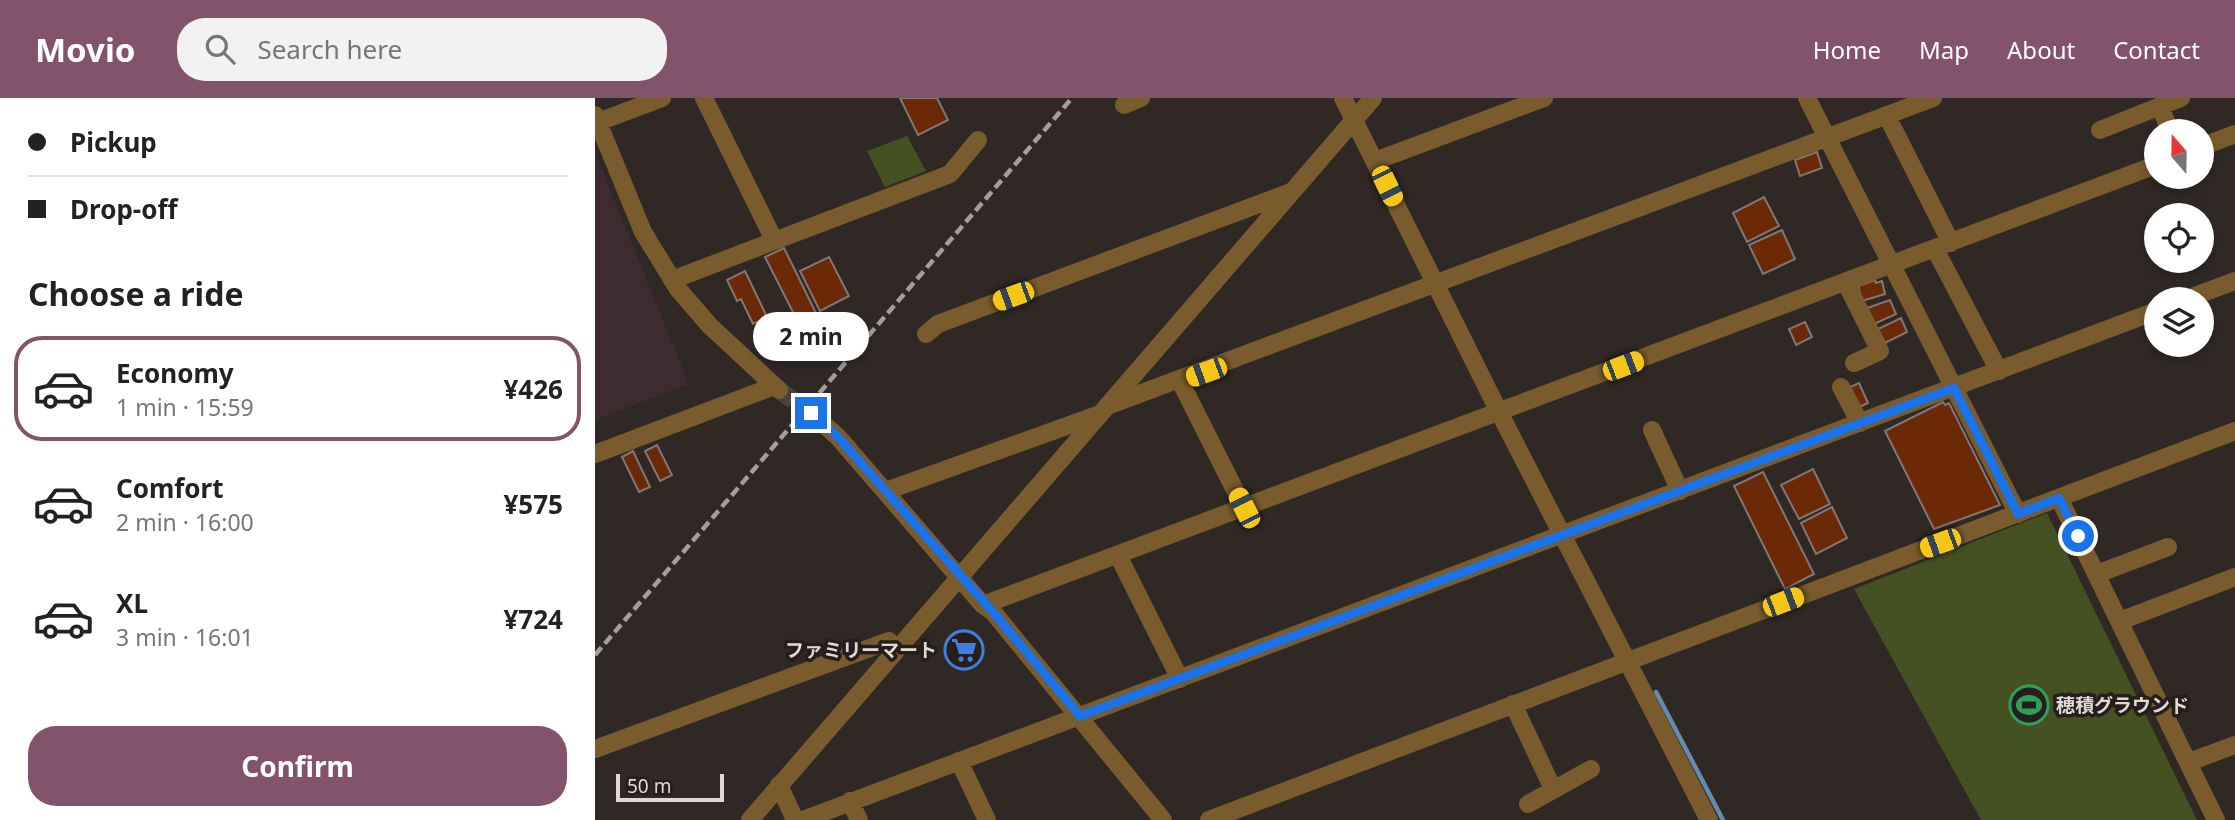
<!DOCTYPE html>
<meta charset="utf-8">
<style>
:root{--surface:#fff;--page:#f2f2f2;--text:#222;--muted:#767676;--line:#e0e0e0;--accent:#83536c}
body{margin:0;font-family:"Noto Sans","Noto Sans JP",sans-serif;background:var(--page);color:var(--text);height:100vh;display:flex;flex-direction:column;font-size:26px;white-space:nowrap}
*{box-sizing:border-box;margin:0}
p{font-size:23px;color:var(--muted)}
.icon{flex:none;width:38px;height:38px;fill:none;stroke:currentColor;stroke-width:2;stroke-linecap:round;stroke-linejoin:round}
.map{position:relative;flex:1;overflow:hidden}
.details{display:flex;flex-direction:column;background:var(--surface);width:595px}
.details>*{flex:none}
.top-card{display:grid;align-content:center;height:154px;padding:0 28px;background:var(--surface)}
.needle{width:46px;rotate:340deg}
.buttons{position:absolute;left:1549px;top:21px;display:grid;gap:14px}
.buttons a{display:grid;place-items:center;width:70px;height:70px;border-radius:50%;background:var(--surface);box-shadow:0 4px 10px #0003;font-size:35px}
.scale{position:absolute;left:21px;bottom:18px;width:108px;box-sizing:border-box;padding-left:7px;border:4px solid #dfdad8;border-top:0;font-size:19px;line-height:24px;white-space:nowrap;color:#dfdad8;-webkit-text-stroke:5px #251e1b;paint-order:stroke}
.end{position:absolute;width:32px;height:32px;margin:-16px;border:9px solid #1a73e8;background:#fff;box-shadow:0 0 0 4px #fff}
.from{border-radius:50%}
.bubble{position:absolute;height:49px;border-radius:24px;background:var(--surface);box-shadow:0 4px 10px #0003;font-size:23px;font-weight:700;line-height:49px;text-align:center}
.car{position:absolute;width:21px;height:42px;margin:-21px -10px;border-radius:9px;box-shadow:0 0 5px 2px #0007;background:linear-gradient(#f5c518 24%,#345 0 40%,#f5c518 0 76%,#345 0 86%,#f5c518 0)}
.top-card b{display:flex;align-items:center;gap:24px;height:66px;font-size:26px}
.top-card b+b{border-top:2px solid var(--line)}
.top-card i{width:18px;height:18px;background:var(--text)}
ul{padding:0;list-style:none}
li{display:flex;align-items:center;gap:21px;height:105px;margin:0 14px 10px;padding:0 14px;border:4px solid transparent;border-radius:28px}
li div{flex:1}
li b{display:block;font-size:26px}
li em{font-style:normal;font-weight:700}
li.current{border-color:var(--accent)}
li>.icon{width:63px;height:63px;stroke-width:1.5}
h2{padding:0 28px;font-size:32px;line-height:84px}
.cta{display:flex;gap:14px;margin-top:auto;padding:14px 28px}
.cta a{flex:1;height:80px;border-radius:28px;background:var(--accent);color:#fff;font-size:28px;font-weight:700;line-height:80px;text-align:center}
header{display:flex;align-items:center;gap:42px;box-sizing:border-box;height:98px;padding:0 35px;background:var(--accent);color:#fff}
header strong{font-size:33px}
nav{display:flex;gap:38px;margin-inline-start:auto;font-size:24px}
.search{width:490px;height:63px;background:var(--page);display:flex;align-items:center;gap:18px;box-sizing:border-box;padding:0 24px;border-radius:28px;color:var(--muted);font-size:26px}
main{display:flex;flex:1;min-height:0}
.map>svg:first-child{display:block}
.industrial{fill:#3e2b2f}
.green{fill:#465123}
.lines{fill:none;stroke-linecap:round;stroke-linejoin:round}
.stream{stroke:#628db1;stroke-width:4.5}
.building{fill:#6c2907;stroke:#817774;stroke-width:2}
.minor-tunnel{stroke:#494340;stroke-width:18;stroke-dasharray:18 9;stroke-linecap:butt}
.minor{stroke:#795b2d;stroke-width:18}
.rail{stroke:#a39e9b;stroke-width:4.5;stroke-dasharray:10 5;stroke-linecap:butt}
.route{stroke:#1a73e8;stroke-width:9}
.labels{text-anchor:middle;dominant-baseline:central;stroke-width:7;stroke-linejoin:round;paint-order:stroke}
.poi-label{font-size:19px;font-weight:bold;fill:#dfdad8;stroke:#251e1b;text-anchor:end}
</style>
<header>
<strong>Movio</strong>
<div class="search"><svg class="icon" aria-label="search" viewBox="0 0 24 24"><circle cx="10" cy="10" r="6"/><path d="M15 15l6 6"/></svg>Search here</div>
<nav><a>Home</a><a>Map</a><a>About</a><a>Contact</a></nav>
</header>
<main>
<section class="details">
<div class="top-card">
<b><i class="from"></i>Pickup</b>
<b><i></i>Drop-off</b>
</div>
<h2>Choose a ride</h2>
<ul>
<li class="current"><svg class="icon" aria-label="car" viewBox="0 0 24 24"><path d="M5 17H2v-5l4-1 3-4h7l3 4 3 1v5h-3M9 17h6M6 11h13"/><circle cx="7" cy="17" r="2"/><circle cx="17" cy="17" r="2"/></svg><div><b>Economy</b><p>1 min · 15:59</p></div><em>¥426</em></li>
<li><svg class="icon" aria-label="car" viewBox="0 0 24 24"><path d="M5 17H2v-5l4-1 3-4h7l3 4 3 1v5h-3M9 17h6M6 11h13"/><circle cx="7" cy="17" r="2"/><circle cx="17" cy="17" r="2"/></svg><div><b>Comfort</b><p>2 min · 16:00</p></div><em>¥575</em></li>
<li><svg class="icon" aria-label="car" viewBox="0 0 24 24"><path d="M5 17H2v-5l4-1 3-4h7l3 4 3 1v5h-3M9 17h6M6 11h13"/><circle cx="7" cy="17" r="2"/><circle cx="17" cy="17" r="2"/></svg><div><b>XL</b><p>3 min · 16:01</p></div><em>¥724</em></li>
</ul>
<div class="cta"><a>Confirm</a></div>
</section>
<div class="map">
<svg width="1640" height="722" viewBox="0 0 1640 722">
<rect width="100%" height="100%" fill="#2f2825"/>
<path class="industrial" d="M 0,54 L 94,286 L 0,322 Z"/>
<path class="green" d="M 312,38 L 331,73 L 290,89 L 272,53 Z
M 1452,415 L 1602,722 L 1386,722 L 1259,491 Z"/>
<g class="lines">
<path class="stream" d="M 1061,594 L 1128,722"/>
</g>
<path class="building" d="M 305,0 L 342,0 L 353,22 L 323,37 Z
M 1222,54 L 1227,70 L 1205,78 L 1200,62 Z
M 1169,99 L 1184,128 L 1152,144 L 1138,115 Z
M 1187,132 L 1200,161 L 1168,176 L 1154,147 Z
M 189,150 L 222,217 L 204,226 L 170,159 Z
M 234,159 L 254,198 L 225,213 L 205,173 Z
M 150,173 L 172,219 L 158,226 L 146,201 L 142,203 L 132,182 Z
M 1280,182 L 1281,185 L 1287,183 L 1290,196 L 1267,203 L 1263,188 Z
M 1295,202 L 1301,216 L 1279,226 L 1272,210 Z
M 1306,220 L 1312,234 L 1290,245 L 1283,231 Z
M 1210,224 L 1217,239 L 1201,247 L 1194,231 Z
M 1264,285 L 1273,305 L 1262,310 L 1253,290 Z
M 1348,304 L 1350,307 L 1354,305 L 1405,407 L 1339,431 L 1290,333 Z
M 62,347 L 77,377 L 65,383 L 50,353 Z
M 38,353 L 55,389 L 44,394 L 27,359 Z
M 1218,371 L 1235,406 L 1204,421 L 1186,387 Z
M 1168,374 L 1219,476 L 1190,491 L 1139,388 Z
M 1237,409 L 1252,440 L 1221,456 L 1206,425 Z"/>
<g class="lines">
<path class="minor-tunnel" d="M 184,292 L 216,315"/>
<path class="minor" d="M 109,0 L 179,142
M 748,0 L 904,314 L 1114,722
M 1212,0 L 1423,416
M 529,7 L 546,0
M 1565,8 L 1575,33
M 0,17 L 48,134 L 83,191 L 115,228 L 184,292
M 1292,18 L 1356,145
M 3,24 L 67,0
M 1505,32 L 1586,0
M 1606,49 L 1640,36
M 780,63 L 949,0
M 1340,151 L 1404,273
M 77,182 L 355,76 L 383,42
M 1251,185 L 1285,253 L 1259,265
M 1592,201 L 1640,183
M 331,236 L 343,226 L 696,94
M 585,283 L 649,410
M 1246,289 L 1265,325
M 512,308 L 1338,0
M 216,315 L 243,339 L 388,507 L 398,514 L 568,722
M 1057,332 L 1085,393
M 0,356 L 179,288
M 291,393 L 505,316
M 1464,400 L 1621,722
M 523,457 L 585,581
M 1502,476 L 1573,449
M 388,507 L 1561,67
M 1525,523 L 1640,479
M 918,606 L 958,691
M 0,651 L 294,543
M 364,663 L 392,722
M 1594,664 L 1640,647
M 184,687 L 200,722
M 255,703 L 264,722
M 933,706 L 996,671
M 155,722 L 778,0
M 208,722 L 1561,213
M 614,722 L 1640,333"/>
<path class="rail" d="M 0,557 L 477,0"/>
</g>
<g class="lines">
<path class="route" d="M 216,315 L 243,339 L 398,514 L 485,618 L 1359,290 L 1423,416 L 1464,400 L 1483,438"/>
</g>
<defs>
<g id="supermarket-ring" transform="scale(2.0125)"><circle r="9.5" fill="#251e1b" stroke="#3f7fe0" stroke-width="1.5"/><path d="M-6-5.5h2.5l.6 2H6L4.5 2H-2.5L-4.4-4H-6ZM-1.5 3.2a1.3 1.3 0 1 0 .1 0ZM3 3.2a1.3 1.3 0 1 0 .1 0Z" fill="#3f7fe0"/></g>
<g id="stadium-ring" transform="scale(2.0125)"><circle r="9.5" fill="#251e1b" stroke="#2e9e5b" stroke-width="1.5"/><path d="M0-5a6.5 5 0 1 0 0 10a6.5 5 0 1 0 0-10ZM-3.5-1.8h7v3.6h-7Z" fill="#2e9e5b"/></g>
</defs>
<g fill-rule="evenodd">
<use href="#supermarket-ring" x="369" y="552"/>
<use href="#stadium-ring" x="1434" y="607"/>
</g>
<g class="labels">
<g class="poi-label">
<text x="342" y="552">ファミリーマート</text>
<text x="1461" y="607" text-anchor="start">穂積グラウンド</text>
</g>
</g>
</svg>
<div class="buttons">
<a><svg class="needle" viewBox="-14 -14 28 28"><path d="M0-13l5 13h-10z" fill="#e53935"/><path d="M0 13l5-13h-10z" fill="#767676"/></svg></a>
<a><svg class="icon" aria-label="locate" viewBox="0 0 24 24"><circle cx="12" cy="12" r="6"/><path d="M12 2v4M12 18v4M2 12h4M18 12h4"/></svg></a>
<a><svg class="icon" aria-label="layers" viewBox="0 0 24 24"><path d="M12 4l9 5-9 5-9-5zM3 14l9 5 9-5"/></svg></a>
</div>
<div class="scale">50 m</div>
<i class="end from" style="left:1483px;top:438px"></i>
<i class="end" style="left:216px;top:315px"></i>
<div class="bubble" style="left:158px;top:214px;width:116px">2 min</div>
<i class="car" style="left:792px;top:88px;rotate:154deg"></i>
<i class="car" style="left:418px;top:198px;rotate:250deg"></i>
<i class="car" style="left:1028px;top:268px;rotate:69deg"></i>
<i class="car" style="left:611px;top:274px;rotate:250deg"></i>
<i class="car" style="left:649px;top:410px;rotate:333deg"></i>
<i class="car" style="left:1345px;top:445px;rotate:250deg"></i>
<i class="car" style="left:1188px;top:504px;rotate:69deg"></i>
</div>
</main>
